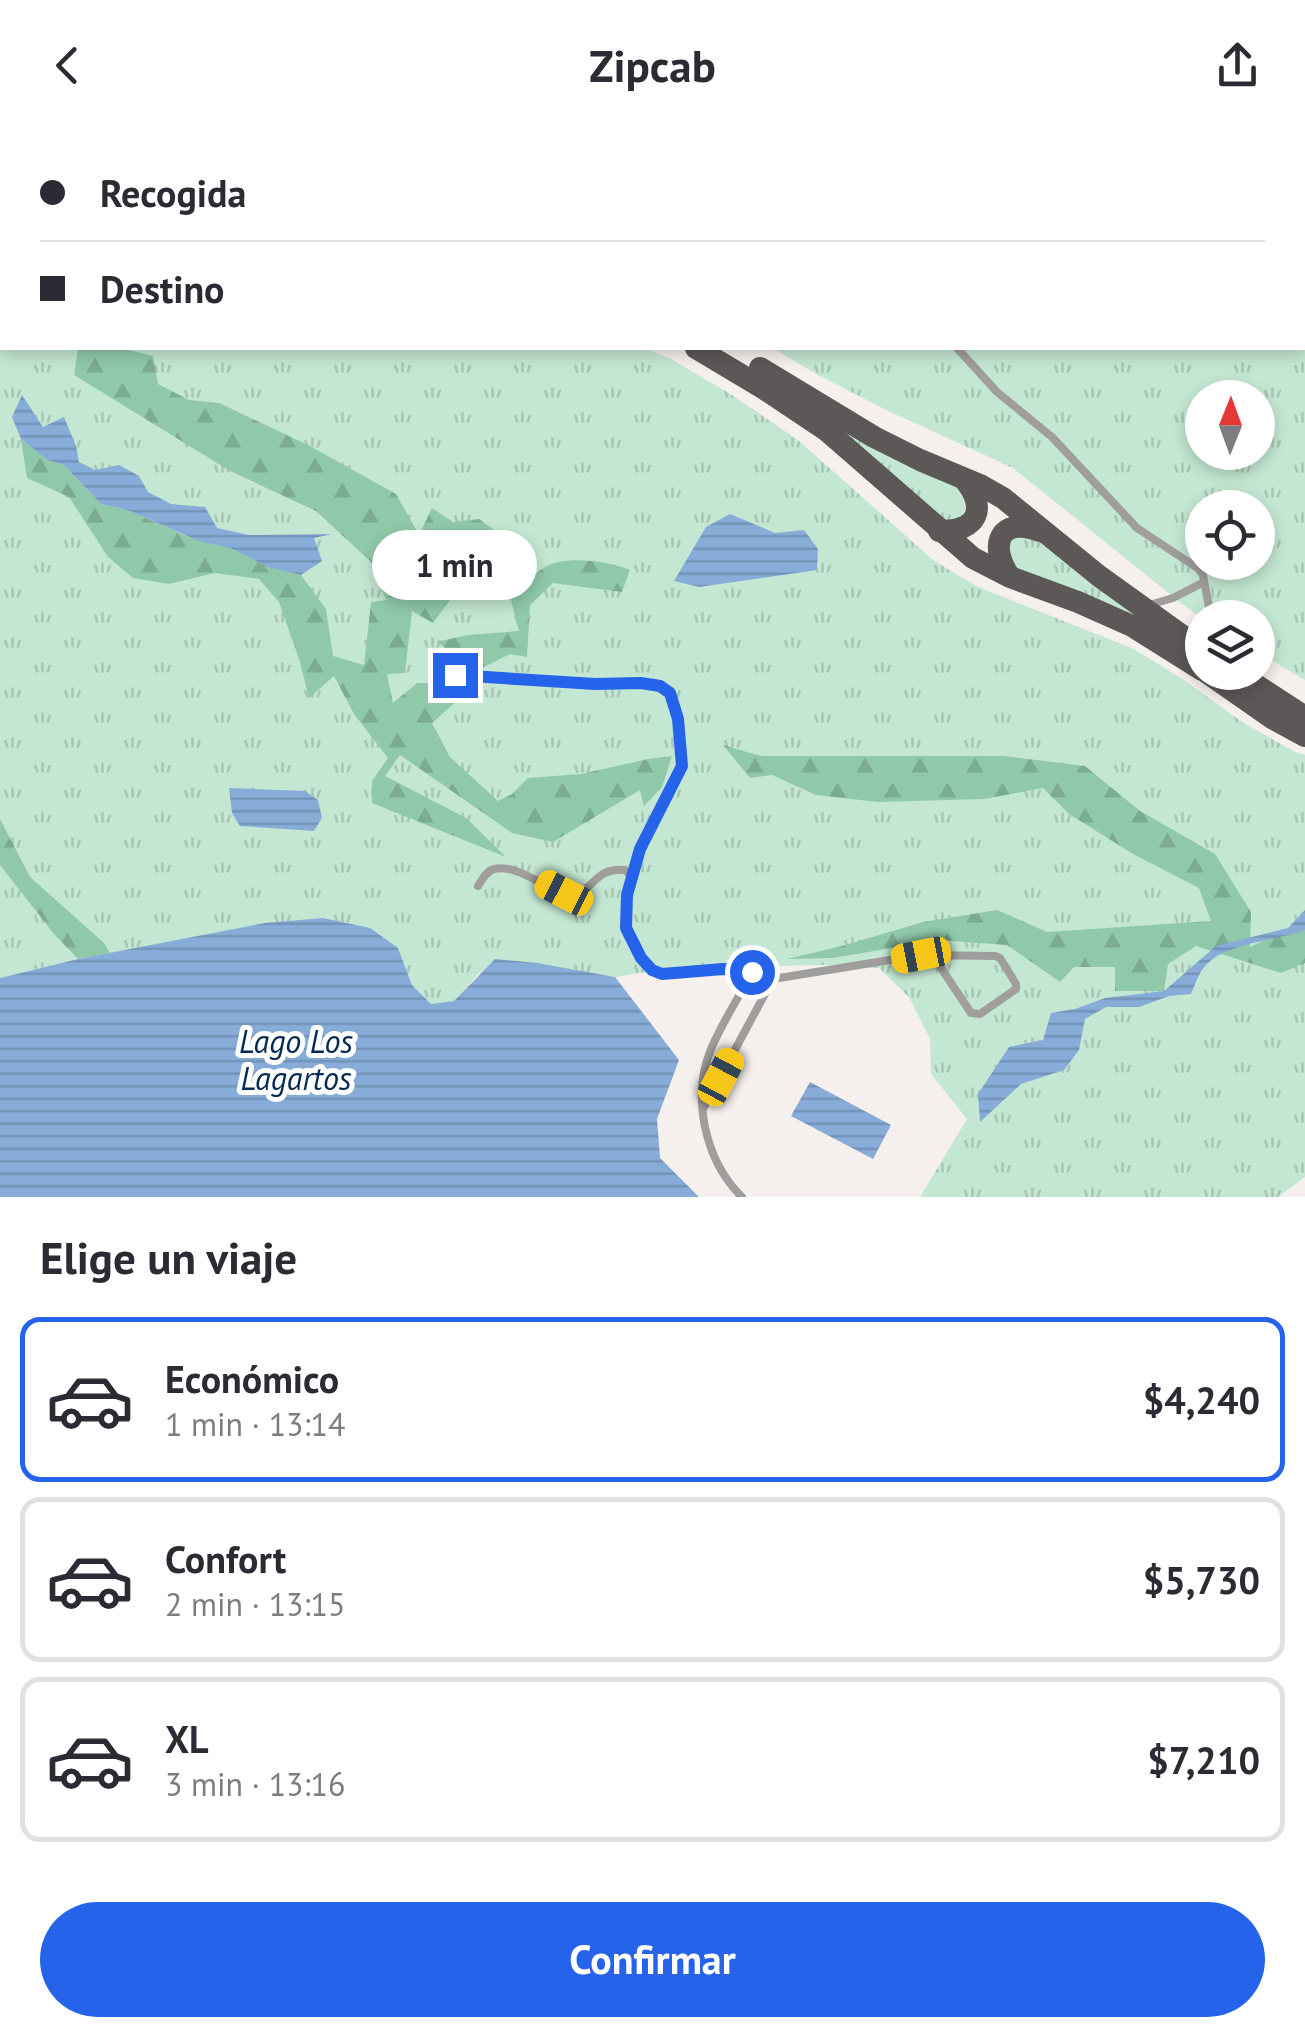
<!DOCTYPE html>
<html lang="es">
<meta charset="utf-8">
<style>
:root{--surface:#fff;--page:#f7f7f7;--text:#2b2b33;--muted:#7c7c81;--line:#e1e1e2;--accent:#2563eb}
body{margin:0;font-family:"PT Sans",sans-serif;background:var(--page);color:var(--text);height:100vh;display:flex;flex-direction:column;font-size:38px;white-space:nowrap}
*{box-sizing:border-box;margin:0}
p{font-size:32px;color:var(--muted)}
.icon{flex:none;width:55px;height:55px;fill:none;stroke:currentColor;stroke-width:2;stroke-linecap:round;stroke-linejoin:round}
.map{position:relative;height:1067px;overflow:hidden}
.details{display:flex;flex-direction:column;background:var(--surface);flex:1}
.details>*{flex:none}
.banner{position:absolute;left:0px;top:0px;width:1305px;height:220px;box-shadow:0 5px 15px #0003;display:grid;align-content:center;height:220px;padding:0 40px;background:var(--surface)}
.needle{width:65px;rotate:1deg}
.tools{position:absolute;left:1185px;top:250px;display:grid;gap:20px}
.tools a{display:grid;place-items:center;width:90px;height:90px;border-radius:50%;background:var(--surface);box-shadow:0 5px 15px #0003;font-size:50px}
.end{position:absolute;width:45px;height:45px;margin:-22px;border:12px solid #2563eb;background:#fff;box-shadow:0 0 0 5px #fff}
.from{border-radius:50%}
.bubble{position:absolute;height:70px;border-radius:35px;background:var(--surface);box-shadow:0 5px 15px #0003;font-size:32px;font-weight:700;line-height:70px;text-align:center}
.car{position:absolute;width:30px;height:60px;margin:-30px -15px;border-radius:12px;box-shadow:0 0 8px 2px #0007;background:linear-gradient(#f5c518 24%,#345 0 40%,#f5c518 0 76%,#345 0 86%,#f5c518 0)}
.banner b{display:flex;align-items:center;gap:35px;height:95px;font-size:38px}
.banner b+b{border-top:2px solid var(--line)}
.banner i{width:25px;height:25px;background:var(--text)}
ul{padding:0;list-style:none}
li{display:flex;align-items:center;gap:30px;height:165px;margin:0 20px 15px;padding:0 20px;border:5px solid var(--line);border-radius:20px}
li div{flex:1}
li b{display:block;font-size:38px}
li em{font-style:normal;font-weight:700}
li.current{border-color:var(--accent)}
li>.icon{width:90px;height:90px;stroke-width:1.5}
h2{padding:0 40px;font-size:45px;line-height:120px}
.button{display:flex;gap:20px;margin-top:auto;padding:20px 40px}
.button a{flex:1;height:115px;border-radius:60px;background:var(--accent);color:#fff;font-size:40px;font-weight:700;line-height:115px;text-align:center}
header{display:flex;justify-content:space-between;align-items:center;height:130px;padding:0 40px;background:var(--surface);font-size:45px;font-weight:700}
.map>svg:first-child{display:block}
.grass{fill:url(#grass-tufts);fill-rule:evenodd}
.forest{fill:url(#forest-firs)}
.water{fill:url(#water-rules)}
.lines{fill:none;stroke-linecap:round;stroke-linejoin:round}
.service{stroke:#a09d9d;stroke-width:8}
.minor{stroke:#a09d9d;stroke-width:14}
.primary{stroke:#5d5858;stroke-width:22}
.route{stroke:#2563eb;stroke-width:12}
.labels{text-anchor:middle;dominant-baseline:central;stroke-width:10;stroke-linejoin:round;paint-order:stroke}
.water-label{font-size:32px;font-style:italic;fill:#052b53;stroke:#fff}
</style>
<header><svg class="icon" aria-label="back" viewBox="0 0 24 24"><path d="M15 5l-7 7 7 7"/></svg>Zipcab<svg class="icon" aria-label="share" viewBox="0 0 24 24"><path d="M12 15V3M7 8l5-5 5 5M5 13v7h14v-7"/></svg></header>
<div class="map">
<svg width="1305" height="1067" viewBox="0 0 1305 1067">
<defs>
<pattern id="grass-tufts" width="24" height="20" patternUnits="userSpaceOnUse" patternTransform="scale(2.5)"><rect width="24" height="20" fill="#c4e7d3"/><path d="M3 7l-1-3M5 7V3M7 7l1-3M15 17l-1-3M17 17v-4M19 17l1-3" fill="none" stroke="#a7c5b4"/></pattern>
<pattern id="forest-firs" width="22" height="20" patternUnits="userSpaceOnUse" patternTransform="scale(2.5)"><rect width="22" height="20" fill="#90c9aa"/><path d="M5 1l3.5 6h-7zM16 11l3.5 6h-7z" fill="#7bab91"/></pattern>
<pattern id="water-rules" width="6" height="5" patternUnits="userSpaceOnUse" patternTransform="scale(2.5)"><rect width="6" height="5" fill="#88acd8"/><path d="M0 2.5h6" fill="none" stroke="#7493b8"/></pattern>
</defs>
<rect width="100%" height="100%" fill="#f5f0ed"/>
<path class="grass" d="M 0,0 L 155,0 L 157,2 L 2,2 L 2,218 L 644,218 L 671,229 L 729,263 L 798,310 L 933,430 L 976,456 L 1134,519 L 1184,550 L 1242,592 L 1293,621 L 1305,625 L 1305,1047 L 1278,1067 L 920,1067 L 967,989 L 931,944 L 930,909 L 909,867 L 879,838 L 823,835 L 675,838 L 615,847 L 538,833 L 479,843 L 454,872 L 431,874 L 412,855 L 398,818 L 161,814 L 78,829 L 0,848 Z
M 632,0 L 1305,0 L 1305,550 L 1258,522 L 1258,488 L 1202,488 L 1181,473 L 1013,338 L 884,279 L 818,245 L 772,218 L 1302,218 L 1302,2 L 633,2 ZM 1202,268 L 1258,268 L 1258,322 L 1202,322 ZM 1202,378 L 1258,378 L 1258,432 L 1202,432 Z
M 714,218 L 957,357 C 969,377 970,386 946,392 Z
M 1030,402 L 1142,489 L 1015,441 L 1007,410 Z"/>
<path class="forest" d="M 78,218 L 121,218 L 153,226 L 158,254 L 189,270 L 219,273 L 308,315 L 396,364 L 419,405 L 432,378 L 453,392 L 479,389 L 524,421 L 524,456 C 529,451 535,443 542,439 C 562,424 609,431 630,440 L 622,462 L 553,453 L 530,475 L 527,527 L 510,524 L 482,538 L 461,528 L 436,512 L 468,505 L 519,501 L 510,467 L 459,458 L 433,493 L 412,481 L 405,543 L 387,544 L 393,573 L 417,553 L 443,553 L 466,563 L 432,593 L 450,627 L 498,671 L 512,664 L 528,648 L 581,644 L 648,629 L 672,626 L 662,657 L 644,676 L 640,660 L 553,712 L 512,703 L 400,625 L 385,646 L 466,688 L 506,727 L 372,673 L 372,651 L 388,628 L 354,584 L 334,546 L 309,568 L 300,532 L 279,472 L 259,449 L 215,443 L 169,454 L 133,448 L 108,427 L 69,367 L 27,348 L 21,309 L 47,330 L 64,335 L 101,374 L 130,381 L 189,407 L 230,418 L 260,433 L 301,445 L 326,479 L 333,526 L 364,535 L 371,472 L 386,470 L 371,432 L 316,381 L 230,341 L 74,245 Z
M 723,615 L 761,626 L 1004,626 L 1085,636 L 1140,681 L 1215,724 L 1251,782 L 1250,817 L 1305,790 L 1305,833 L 1281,843 L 1196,816 L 1168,834 L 1164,861 L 1115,861 L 1115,837 L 1074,837 L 1060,852 L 1007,815 L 939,810 L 833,828 L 787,829 L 842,816 L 923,792 L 997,780 L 1047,802 L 1211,791 L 1199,758 L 1133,724 L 1069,684 L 1043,658 L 984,669 L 878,672 L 816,665 L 772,645 L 750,648 Z
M 0,689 L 30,747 L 104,813 L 110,823 L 78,829 L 54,804 L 0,735 Z"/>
<path class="water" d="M 22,265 L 43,297 L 64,287 L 76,316 L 79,332 L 95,340 L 119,335 L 139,346 L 148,362 L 171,374 L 205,377 L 217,398 L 249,405 L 332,404 L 314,408 L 322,431 L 301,445 L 268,437 L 230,418 L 199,411 L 130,381 L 101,374 L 64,335 L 47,330 L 21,309 L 12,287 Z
M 730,384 L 775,403 L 804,400 L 818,419 L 817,440 L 699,457 L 674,451 L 706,397 Z
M 229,658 L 305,661 L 318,670 L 322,688 L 314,701 L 240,696 L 232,683 Z
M 1305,780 L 1305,800 C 1279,810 1225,813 1206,835 C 1199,842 1195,855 1191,864 L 1169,866 L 1139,877 L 1106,877 L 1085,889 L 1079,920 L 1064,940 L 1021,954 L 980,992 L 978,964 L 1009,917 L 1043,910 L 1051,883 L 1075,879 L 1105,868 L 1164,861 L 1216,816 L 1288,798 Z
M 323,788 L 370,798 L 398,818 L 412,855 L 431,874 L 454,871 L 495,829 L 538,833 L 615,847 L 679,930 L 657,989 L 660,1028 L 699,1067 L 0,1067 L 0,848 L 78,829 L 265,793 Z
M 810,952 L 891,995 L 873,1029 L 791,986 Z"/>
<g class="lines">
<path class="service" d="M 892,0 L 894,2
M 957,218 L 997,262 L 1052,307 L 1137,398 L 1199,439 L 1203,445 L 1211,488
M 1149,475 L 1173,468 L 1204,452
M 455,545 L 595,553 L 641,553 L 660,556 L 670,563 L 678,589 L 682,636 L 640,719 L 627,765 L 625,798 L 641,829 L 652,840 L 662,844 L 723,839 L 752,842
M 478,756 C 482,750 486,741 494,739 C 517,733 547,761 569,764 C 593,766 593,736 625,740 L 632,747
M 773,849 L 921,825 L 995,826 L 1000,828 L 1016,854 L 1016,859 L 980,884 L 971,883 L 933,826
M 703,979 L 773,849
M 742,1067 C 705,1031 691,967 711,919 C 722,893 739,867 752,842 L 757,839 L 764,839 L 771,844 L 773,849"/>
<path class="minor" d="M 441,2 L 442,0"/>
<path class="primary" d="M 185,0 L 188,2
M 223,0 L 228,2
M 696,218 L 763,258 L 826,300 L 973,428 L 1010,447 L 1078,472 L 1132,496 L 1202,540
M 760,238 L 874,307 L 920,330 L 982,356 L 1003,368 L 1099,446 L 1202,520
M 939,401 C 978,402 988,378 964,349
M 1010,447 C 988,416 999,385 1040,401
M 1206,542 L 1272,588 L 1305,606
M 1236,542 L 1305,587"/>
</g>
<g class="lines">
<path class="route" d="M 455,545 L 595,554 L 641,553 L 660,556 L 670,563 L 678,589 L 682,636 L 640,719 L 627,765 L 626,798 L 641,828 L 652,840 L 662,844 L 723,839 L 752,842"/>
</g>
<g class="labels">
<g class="water-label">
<text x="296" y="911">Lago Los<tspan x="296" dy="37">Lagartos</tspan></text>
</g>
</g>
</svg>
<div class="tools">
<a><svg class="needle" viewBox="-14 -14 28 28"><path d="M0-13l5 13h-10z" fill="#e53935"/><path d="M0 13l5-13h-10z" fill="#7c7c81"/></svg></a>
<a><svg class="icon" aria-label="locate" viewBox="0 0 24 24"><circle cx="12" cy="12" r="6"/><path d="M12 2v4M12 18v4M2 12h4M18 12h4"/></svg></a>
<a><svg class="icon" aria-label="layers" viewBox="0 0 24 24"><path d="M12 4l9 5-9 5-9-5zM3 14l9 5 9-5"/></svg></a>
</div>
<i class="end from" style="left:752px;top:842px"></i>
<i class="end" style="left:455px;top:545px"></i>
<div class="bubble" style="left:372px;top:400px;width:165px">1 min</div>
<i class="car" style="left:564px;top:763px;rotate:297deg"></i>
<i class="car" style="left:921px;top:825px;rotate:259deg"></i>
<i class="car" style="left:721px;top:947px;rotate:28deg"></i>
<div class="banner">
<b><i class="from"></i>Recogida</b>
<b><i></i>Destino</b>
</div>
</div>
<section class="details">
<h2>Elige un viaje</h2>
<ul>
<li class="current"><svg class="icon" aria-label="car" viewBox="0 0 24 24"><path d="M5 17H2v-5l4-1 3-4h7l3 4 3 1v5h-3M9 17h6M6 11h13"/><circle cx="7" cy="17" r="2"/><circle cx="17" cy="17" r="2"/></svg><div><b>Económico</b><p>1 min · 13:14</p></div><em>$4,240</em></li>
<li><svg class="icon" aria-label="car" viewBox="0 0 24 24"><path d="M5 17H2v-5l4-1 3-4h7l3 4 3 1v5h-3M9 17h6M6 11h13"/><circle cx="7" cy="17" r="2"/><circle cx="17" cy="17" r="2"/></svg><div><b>Confort</b><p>2 min · 13:15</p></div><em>$5,730</em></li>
<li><svg class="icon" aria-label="car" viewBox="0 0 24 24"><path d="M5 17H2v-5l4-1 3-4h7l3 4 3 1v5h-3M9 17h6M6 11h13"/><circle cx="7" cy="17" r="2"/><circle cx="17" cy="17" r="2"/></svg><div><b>XL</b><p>3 min · 13:16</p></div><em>$7,210</em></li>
</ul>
<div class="button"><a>Confirmar</a></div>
</section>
